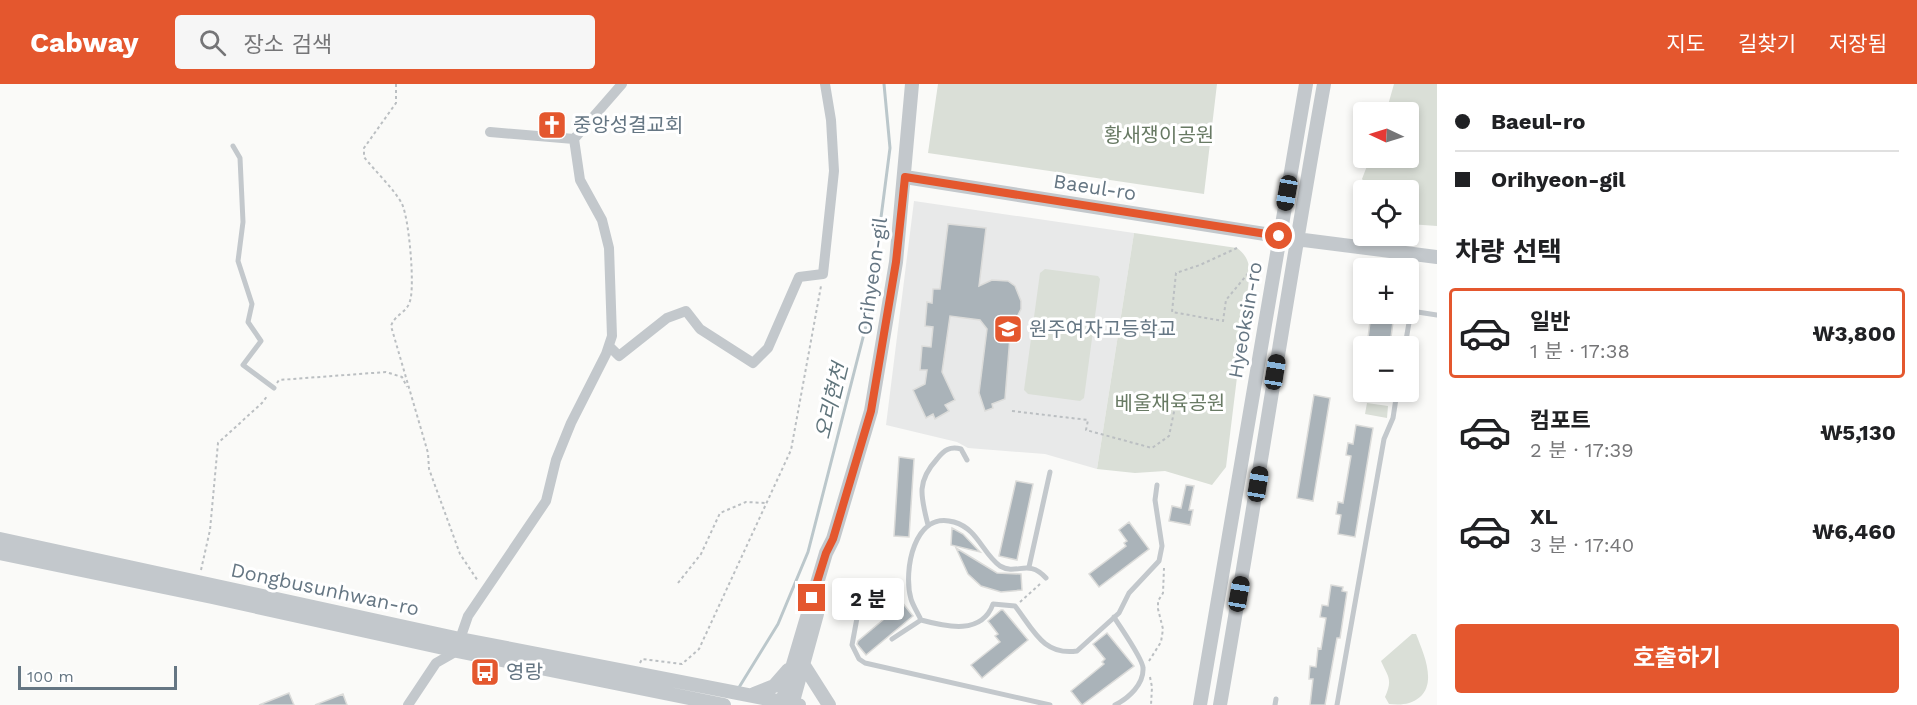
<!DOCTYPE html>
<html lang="ko">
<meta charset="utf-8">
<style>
:root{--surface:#fff;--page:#f6f6f6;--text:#202124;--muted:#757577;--line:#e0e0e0;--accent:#e4572e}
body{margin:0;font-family:"Work Sans","Noto Sans KR",sans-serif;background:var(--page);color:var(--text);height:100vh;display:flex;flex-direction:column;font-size:22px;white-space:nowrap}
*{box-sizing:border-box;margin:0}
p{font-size:20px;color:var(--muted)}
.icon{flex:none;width:33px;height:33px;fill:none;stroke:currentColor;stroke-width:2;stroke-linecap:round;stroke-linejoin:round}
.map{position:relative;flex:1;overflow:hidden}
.panel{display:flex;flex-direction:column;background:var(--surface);width:480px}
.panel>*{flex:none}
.banner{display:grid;align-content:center;height:132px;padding:0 18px;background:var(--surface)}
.needle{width:39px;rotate:274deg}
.controls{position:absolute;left:1353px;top:18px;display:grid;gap:12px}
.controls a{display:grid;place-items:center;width:66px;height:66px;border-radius:6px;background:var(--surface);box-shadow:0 3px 9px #0003;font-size:30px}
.scale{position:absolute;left:18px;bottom:15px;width:159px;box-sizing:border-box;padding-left:6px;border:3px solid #657683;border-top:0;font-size:16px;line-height:21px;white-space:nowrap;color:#657683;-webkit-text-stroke:4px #fff;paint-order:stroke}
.end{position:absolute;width:27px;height:27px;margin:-14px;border:8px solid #e4572e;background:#fff;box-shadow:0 0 0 3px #fff}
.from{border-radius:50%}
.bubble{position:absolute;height:42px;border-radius:6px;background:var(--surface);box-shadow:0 3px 9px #0003;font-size:20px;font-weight:700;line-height:42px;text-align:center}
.car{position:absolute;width:18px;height:36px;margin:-18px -9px;border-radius:8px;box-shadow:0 0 4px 2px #0007;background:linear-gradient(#222 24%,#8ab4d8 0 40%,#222 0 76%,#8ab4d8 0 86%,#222 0)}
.banner b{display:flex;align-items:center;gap:21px;height:57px;font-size:22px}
.banner b+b{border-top:2px solid var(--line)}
.banner i{width:15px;height:15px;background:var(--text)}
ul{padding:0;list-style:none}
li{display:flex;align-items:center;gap:18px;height:90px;margin:0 12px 9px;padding:0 6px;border:3px solid transparent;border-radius:6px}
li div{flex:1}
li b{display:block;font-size:22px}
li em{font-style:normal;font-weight:700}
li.selected{border-color:var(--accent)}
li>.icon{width:54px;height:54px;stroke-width:1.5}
h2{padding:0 18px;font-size:27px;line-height:72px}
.cta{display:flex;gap:12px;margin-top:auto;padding:12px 18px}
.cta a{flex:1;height:69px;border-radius:6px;background:var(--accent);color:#fff;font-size:24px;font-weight:700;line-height:69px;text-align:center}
header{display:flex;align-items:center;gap:36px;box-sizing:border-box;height:84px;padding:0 30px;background:var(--accent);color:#fff}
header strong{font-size:28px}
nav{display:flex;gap:33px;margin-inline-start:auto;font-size:21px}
.search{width:420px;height:54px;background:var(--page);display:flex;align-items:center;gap:15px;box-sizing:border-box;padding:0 21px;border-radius:6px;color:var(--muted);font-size:22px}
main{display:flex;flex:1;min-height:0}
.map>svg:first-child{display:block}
.built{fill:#e8e9e9}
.green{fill:#dadfd7}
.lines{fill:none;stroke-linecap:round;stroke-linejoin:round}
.stream{stroke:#bbc7cb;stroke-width:3}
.building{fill:#aab3b9;stroke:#dcdcda;stroke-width:1.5}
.path{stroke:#bbbfc2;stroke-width:2;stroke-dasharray:3 3;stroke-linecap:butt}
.service{stroke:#c3c8cc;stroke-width:5}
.minor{stroke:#c3c8cc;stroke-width:10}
.tertiary{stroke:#c3c8cc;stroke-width:14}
.route{stroke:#e4572e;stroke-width:8}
.labels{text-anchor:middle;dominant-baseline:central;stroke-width:6;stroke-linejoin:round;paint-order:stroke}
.poi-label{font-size:20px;fill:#657683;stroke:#fff;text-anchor:start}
.park-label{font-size:20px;fill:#687a64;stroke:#fff}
.street-label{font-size:20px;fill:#657683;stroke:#fff}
.water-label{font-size:21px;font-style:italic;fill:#60757c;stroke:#fff}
</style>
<header>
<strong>Cabway</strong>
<div class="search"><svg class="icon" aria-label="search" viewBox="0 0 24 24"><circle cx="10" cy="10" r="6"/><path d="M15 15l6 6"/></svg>장소 검색</div>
<nav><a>지도</a><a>길찾기</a><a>저장됨</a></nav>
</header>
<main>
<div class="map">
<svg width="1437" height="621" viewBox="0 0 1437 621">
<rect width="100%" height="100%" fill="#fafaf8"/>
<path class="built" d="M 914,117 L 1134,149 L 1097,385 L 1045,370 L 968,364 L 957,358 L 886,341 Z"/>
<path class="green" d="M 938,0 L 1217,0 L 1204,110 L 928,69 Z
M 1394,0 L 1437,0 L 1437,142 L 1409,140 L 1408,106 L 1371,106 L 1362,95 L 1370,74 L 1408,74 L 1408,28 L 1386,28 Z
M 1134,149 L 1237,164 C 1246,171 1248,176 1250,187 L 1226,383 L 1212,401 L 1165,387 L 1135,389 L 1097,385 Z
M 1045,185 L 1098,192 L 1100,195 L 1084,314 L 1080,317 L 1028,310 L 1024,306 L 1040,189 Z
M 1367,319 L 1388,322 L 1387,334 L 1365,330 Z
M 1412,550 L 1416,550 C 1423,568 1437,598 1420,613 C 1410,621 1401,621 1389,620 L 1385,613 C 1393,595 1388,593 1381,577 Z"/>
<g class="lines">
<path class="stream" d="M 738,605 L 778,540 L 808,468 L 868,234 L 890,64 L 884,0"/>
</g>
<path class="building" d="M 948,140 L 986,144 L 979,202 L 992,196 L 1008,197 L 1015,202 L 1021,217 L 1021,225 L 1017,233 L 1011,240 L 1005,315 L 992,320 L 993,324 L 985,327 L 979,309 L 987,245 L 980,236 L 950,232 L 942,288 L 955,316 L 945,321 L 949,327 L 935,335 L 933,330 L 926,334 L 913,306 L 925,300 L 927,286 L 920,286 L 922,262 L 931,263 L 933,243 L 925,242 L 927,218 L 932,219 L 933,205 L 940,205 Z
M 1371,230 L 1394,230 L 1390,261 L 1367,262 Z
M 1314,311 L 1330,314 L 1313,417 L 1297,414 Z
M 1356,341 L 1373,344 L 1355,453 L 1338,450 L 1341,431 L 1336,430 L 1338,418 L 1343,419 L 1351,372 L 1346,371 L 1348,359 L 1353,360 Z
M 899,373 L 914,375 L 909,453 L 894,452 Z
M 1016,397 L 1033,400 L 1017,476 L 999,472 Z
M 1186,401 L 1194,402 L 1189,426 L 1193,426 L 1190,441 L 1169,437 L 1172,422 L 1181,424 Z
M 1129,438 L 1149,465 L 1099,503 L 1089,490 L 1126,462 L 1124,459 L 1127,457 L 1119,446 Z
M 952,444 L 963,450 L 980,468 L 951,461 Z
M 956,464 L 997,489 L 1021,490 L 1022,506 L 1001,508 L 981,502 L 968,490 Z
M 1331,501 L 1343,503 L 1342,507 L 1347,508 L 1340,554 L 1337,554 L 1325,621 L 1310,621 L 1313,595 L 1309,595 L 1310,582 L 1316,583 L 1318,564 L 1321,565 L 1326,534 L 1320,533 L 1322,521 L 1328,522 Z
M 890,503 L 913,532 L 866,571 L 857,560 L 858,557 L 884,535 L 881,532 L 887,527 L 876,514 Z
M 1001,526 L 1003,526 L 1028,556 L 982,594 L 971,581 L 1000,558 L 995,552 L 998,550 L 988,537 Z
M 1107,549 L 1134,582 L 1082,621 L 1071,607 L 1104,580 L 1102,578 L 1105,575 L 1093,560 Z
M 289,609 L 294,621 L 259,621 Z
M 343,610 L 347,621 L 315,621 Z"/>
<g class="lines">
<path class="path" d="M 396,0 L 396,19 L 364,64 L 364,73 C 374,86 395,106 402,120 C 409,134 415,202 410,217 C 407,229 395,230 391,242 L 428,369 L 429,385 L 460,470 L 478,497
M 1237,164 L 1200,181 L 1176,189 L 1172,228 L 1223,237 L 1226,216 L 1250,187
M 277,299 L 279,296 L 386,288 L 402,293 L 407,303
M 1012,327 L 1088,336 L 1086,346 L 1152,364 L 1169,352 L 1175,323
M 201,486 L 210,446 L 218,359 L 262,319 L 268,311
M 678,499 L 701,470 L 720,429 L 746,418 L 766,419
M 1020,518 L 1040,500
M 1149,577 L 1161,558 L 1163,545 L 1158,525 L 1158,517 L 1163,509 L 1164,484
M 640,579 L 642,575 L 682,580 L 699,565 L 791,366 L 821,202
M 1150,593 L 1152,603 L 1151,621"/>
<path class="service" d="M 233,62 L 240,74 L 243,138 L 238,177 L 252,220 L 248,238 L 261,257 L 243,281 L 274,304
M 1405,262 L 1411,227 L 1437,231
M 928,441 C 921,413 916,398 937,375 C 944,366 950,362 961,365 L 967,376
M 1029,483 L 1050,388
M 862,507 L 852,561 L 859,575 L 865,579 L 1050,621
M 1114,533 C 1120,543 1143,575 1143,584 C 1144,600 1129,614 1115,621
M 921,536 C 918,529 913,522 911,515 C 903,487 914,426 954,438 C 978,445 982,469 1000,482 C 1017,492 1028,474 1046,494
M 892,555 L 921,536 C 947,543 982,551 993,520 L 1015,522 C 1033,545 1043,572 1077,567 L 1119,529 L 1129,509 L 1159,477 L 1162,462 L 1155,416 L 1157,401
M 1275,621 L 1276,615
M 1337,621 L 1384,355 L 1393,334 L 1397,308"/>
<path class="minor" d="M 490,48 L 574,55
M 609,262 L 619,272 L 667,234 L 686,227 L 700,245 L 753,279 L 768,264 L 799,193 L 823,190 L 834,87 L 831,36 L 825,0
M 460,555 L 468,532 L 546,417 L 556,376 L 571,339 L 606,270 L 612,252 L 609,164 L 602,136 L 580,96 L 574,55 L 622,0
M 408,621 L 436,579 L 457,567"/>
<path class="tertiary" d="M 905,93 L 1296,155 L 1437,173
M 0,455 L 460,555 L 799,621
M 0,469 L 212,513 L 457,567 L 724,621
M 803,580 L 829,621
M 754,610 L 774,602 L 788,586
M 781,621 L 826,469 L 833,455 L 871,327 L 896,178 L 912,0
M 792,621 L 817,530
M 1200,621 L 1306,0
M 1220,621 C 1256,414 1287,207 1324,0"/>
</g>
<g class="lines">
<path class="route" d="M 812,514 L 826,469 L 833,455 L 871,327 L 896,178 L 905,93 L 1279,152"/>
</g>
<defs>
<g id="church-square" transform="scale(1.5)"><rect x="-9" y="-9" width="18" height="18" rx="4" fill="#e4572e" stroke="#fff"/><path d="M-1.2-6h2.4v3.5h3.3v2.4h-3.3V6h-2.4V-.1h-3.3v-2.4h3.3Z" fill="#fff"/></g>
<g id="school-square" transform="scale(1.5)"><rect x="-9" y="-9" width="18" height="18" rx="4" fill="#e4572e" stroke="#fff"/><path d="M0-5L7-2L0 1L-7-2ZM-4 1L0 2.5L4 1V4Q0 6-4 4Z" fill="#fff"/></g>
<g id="bus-square" transform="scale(1.5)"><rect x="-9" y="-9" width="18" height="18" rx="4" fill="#e4572e" stroke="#fff"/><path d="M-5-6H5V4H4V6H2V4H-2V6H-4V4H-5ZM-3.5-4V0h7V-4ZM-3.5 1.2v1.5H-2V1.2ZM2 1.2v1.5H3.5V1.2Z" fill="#fff"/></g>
</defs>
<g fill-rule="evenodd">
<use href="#church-square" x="552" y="41"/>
<use href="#school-square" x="1008" y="245"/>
<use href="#bus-square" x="485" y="588"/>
</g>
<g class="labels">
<g class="poi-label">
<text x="573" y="41">중앙성결교회</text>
<text x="1029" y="245">원주여자고등학교</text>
<text x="506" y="588">영랑</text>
</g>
<g class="park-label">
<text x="1159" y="51">황새쟁이공원</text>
<text x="1170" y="319">베울채육공원</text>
</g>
<g class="street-label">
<text transform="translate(1095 103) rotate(9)">Baeul-ro</text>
<text transform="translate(872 192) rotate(-82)">Orihyeon-gil</text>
<text transform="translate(1245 236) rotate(-80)">Hyeoksin-ro</text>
<text transform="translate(325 505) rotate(12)">Dongbusunhwan-ro</text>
</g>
<g class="water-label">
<text transform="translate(831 317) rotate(-76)">오리현천</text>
</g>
</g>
</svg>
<div class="controls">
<a><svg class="needle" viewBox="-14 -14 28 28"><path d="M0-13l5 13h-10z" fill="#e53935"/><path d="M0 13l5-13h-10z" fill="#757577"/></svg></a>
<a><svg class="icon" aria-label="locate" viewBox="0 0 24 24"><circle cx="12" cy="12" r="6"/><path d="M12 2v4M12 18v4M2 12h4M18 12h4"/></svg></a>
<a>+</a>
<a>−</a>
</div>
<div class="scale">100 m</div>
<i class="end from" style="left:1279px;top:152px"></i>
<i class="end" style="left:812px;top:514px"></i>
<div class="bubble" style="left:832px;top:494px;width:72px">2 분</div>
<i class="car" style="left:1287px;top:109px;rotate:190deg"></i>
<i class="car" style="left:1275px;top:288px;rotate:9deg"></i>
<i class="car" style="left:1258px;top:400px;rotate:9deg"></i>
<i class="car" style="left:1239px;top:510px;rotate:10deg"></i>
</div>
<section class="panel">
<div class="banner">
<b><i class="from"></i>Baeul-ro</b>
<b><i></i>Orihyeon-gil</b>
</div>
<h2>차량 선택</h2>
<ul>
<li class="selected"><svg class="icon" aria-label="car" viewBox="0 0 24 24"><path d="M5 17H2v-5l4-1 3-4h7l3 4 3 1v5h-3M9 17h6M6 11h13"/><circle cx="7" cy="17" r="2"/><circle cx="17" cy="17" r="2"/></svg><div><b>일반</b><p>1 분 · 17:38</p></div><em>₩3,800</em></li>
<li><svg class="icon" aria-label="car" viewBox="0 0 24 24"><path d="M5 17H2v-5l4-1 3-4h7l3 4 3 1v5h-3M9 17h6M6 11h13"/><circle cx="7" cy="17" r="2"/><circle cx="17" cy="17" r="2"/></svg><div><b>컴포트</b><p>2 분 · 17:39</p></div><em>₩5,130</em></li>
<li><svg class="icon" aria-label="car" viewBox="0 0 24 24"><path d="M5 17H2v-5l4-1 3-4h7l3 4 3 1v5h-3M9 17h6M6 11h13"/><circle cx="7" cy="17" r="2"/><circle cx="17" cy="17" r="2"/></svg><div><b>XL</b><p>3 분 · 17:40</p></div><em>₩6,460</em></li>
</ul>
<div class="cta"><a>호출하기</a></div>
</section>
</main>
